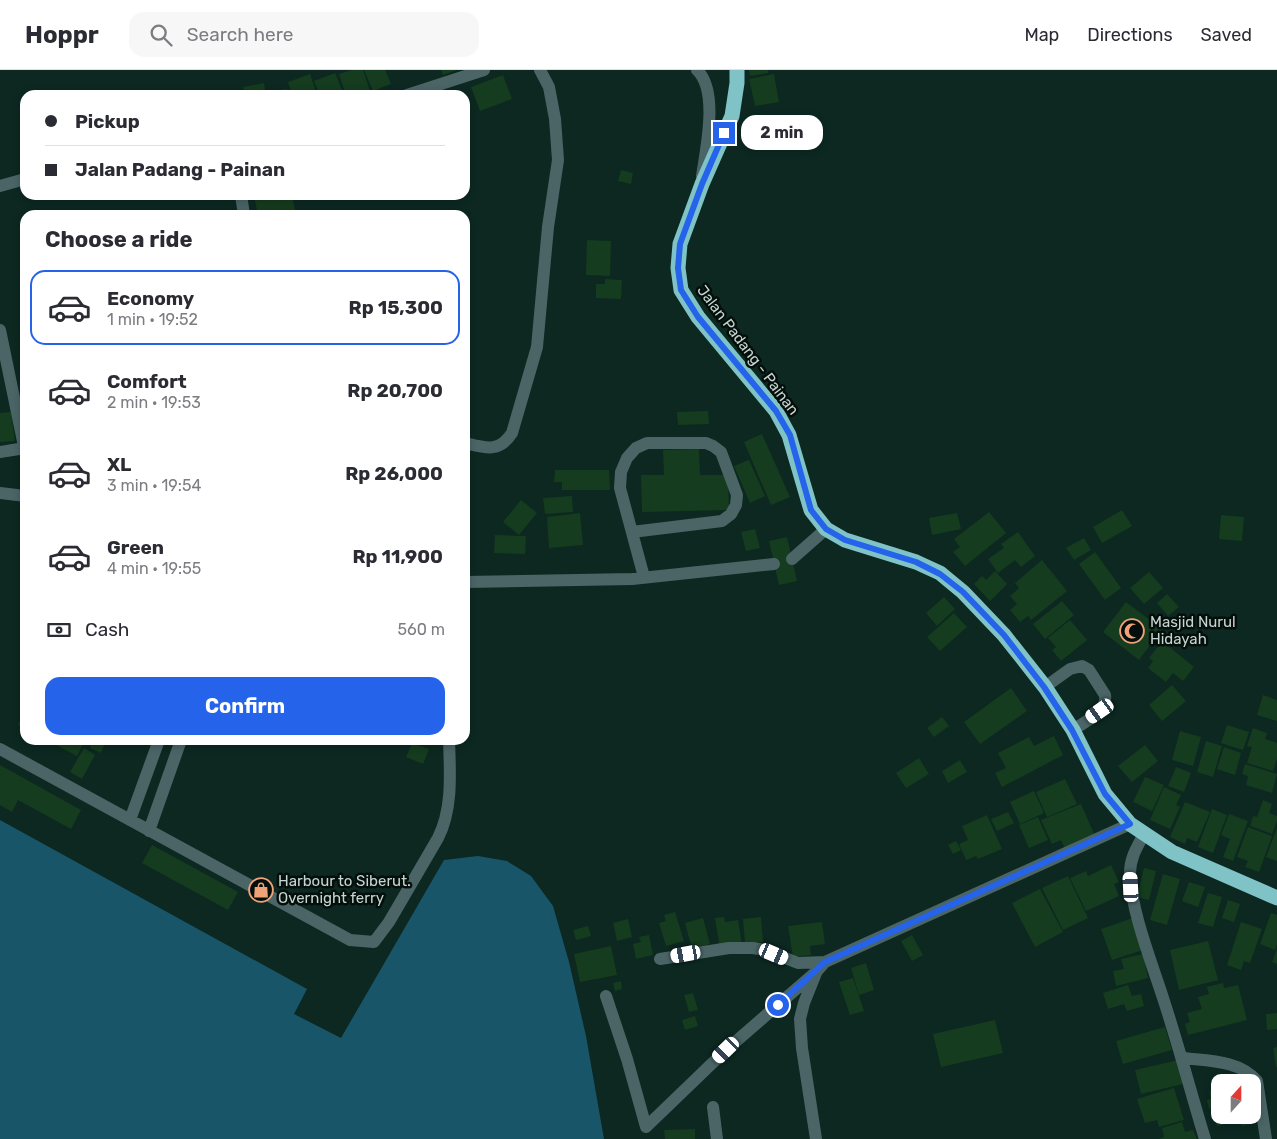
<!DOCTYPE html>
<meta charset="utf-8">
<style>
:root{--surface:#fff;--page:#f7f7f7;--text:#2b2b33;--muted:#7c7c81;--line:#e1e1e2;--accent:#2563eb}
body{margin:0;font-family:Rubik,sans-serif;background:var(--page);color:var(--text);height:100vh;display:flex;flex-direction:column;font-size:19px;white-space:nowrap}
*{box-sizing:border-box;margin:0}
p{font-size:16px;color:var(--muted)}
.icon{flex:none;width:28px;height:28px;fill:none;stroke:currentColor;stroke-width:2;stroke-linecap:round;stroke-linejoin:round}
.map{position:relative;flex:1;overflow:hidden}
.drawer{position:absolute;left:20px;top:140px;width:450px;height:535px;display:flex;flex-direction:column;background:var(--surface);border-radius:15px;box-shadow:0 2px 8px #0003}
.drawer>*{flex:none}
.banner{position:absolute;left:20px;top:20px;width:450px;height:110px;border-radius:15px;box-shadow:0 2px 8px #0003;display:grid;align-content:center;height:110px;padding:0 25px;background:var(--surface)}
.needle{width:32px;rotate:21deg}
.fabs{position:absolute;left:1211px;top:1004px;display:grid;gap:10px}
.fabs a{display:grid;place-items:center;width:50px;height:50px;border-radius:10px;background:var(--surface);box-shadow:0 2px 8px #0003;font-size:25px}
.end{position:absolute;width:22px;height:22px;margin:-11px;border:6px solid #2563eb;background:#fff;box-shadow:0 0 0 2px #fff}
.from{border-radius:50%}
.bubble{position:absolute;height:35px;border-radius:15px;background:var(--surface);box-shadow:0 2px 8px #0003;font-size:16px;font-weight:700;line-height:35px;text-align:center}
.car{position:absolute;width:15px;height:30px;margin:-15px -8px;border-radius:6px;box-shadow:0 0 4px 1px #0007;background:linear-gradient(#fff 24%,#345 0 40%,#fff 0 76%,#345 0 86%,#fff 0)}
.banner b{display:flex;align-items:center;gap:18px;height:48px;font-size:19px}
.banner b+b{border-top:1px solid var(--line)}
.banner i{width:12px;height:12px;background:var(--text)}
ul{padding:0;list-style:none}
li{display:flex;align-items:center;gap:15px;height:75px;margin:0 10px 8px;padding:0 15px;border:2px solid transparent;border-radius:15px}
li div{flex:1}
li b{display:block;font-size:19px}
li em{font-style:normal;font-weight:700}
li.current{border-color:var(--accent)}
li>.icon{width:45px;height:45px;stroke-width:1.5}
h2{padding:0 25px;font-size:22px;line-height:60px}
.pay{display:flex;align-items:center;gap:12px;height:55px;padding:0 25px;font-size:19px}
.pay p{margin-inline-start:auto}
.button{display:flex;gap:10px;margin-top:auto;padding:10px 25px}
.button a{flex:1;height:58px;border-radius:15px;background:var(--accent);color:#fff;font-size:20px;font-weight:700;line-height:58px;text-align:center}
header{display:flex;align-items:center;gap:30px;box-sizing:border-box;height:70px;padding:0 25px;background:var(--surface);border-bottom:1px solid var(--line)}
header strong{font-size:24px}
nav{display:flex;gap:28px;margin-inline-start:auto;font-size:18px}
.search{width:350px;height:45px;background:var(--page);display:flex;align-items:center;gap:12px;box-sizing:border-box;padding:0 18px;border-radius:15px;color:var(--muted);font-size:19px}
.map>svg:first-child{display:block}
.water{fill:#185569}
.building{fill:#153c1e}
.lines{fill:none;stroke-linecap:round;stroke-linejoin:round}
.minor{stroke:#4b6567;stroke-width:12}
.highway{stroke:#7fc3c6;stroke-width:15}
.route{stroke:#2563eb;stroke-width:6}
.labels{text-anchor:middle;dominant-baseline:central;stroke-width:5;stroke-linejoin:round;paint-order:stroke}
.street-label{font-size:15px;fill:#c6d5d0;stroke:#040f0b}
.poi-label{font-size:15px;fill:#c6d5d0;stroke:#040f0b;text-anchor:start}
</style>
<header>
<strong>Hoppr</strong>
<div class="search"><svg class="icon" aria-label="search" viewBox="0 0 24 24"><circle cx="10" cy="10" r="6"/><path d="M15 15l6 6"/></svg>Search here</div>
<nav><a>Map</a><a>Directions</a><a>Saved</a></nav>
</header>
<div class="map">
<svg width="1277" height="1069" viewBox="0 0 1277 1069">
<rect width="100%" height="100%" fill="#0c2821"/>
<path class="water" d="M 0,750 L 307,919 L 294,944 L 341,968 L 444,790 L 478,786 L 507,791 L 531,806 L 553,836 L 569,892 L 586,966 L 604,1069 L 0,1069 Z"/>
<path class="building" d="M 352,0 L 363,0 L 370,21 L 358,25 L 346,25 L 339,4 Z
M 364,0 L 385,0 L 391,14 L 373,21 Z
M 441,0 L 457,0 L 443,5 Z
M 749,0 L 768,0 L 768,3 L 750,6 Z
M 335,3 L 344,25 L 320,25 L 314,11 Z
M 310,4 L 317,25 L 292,25 L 288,12 Z
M 774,4 L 779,32 L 755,36 L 749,9 Z
M 503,5 L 512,29 L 480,41 L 471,17 Z
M 264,13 L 266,25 L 245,25 L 243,17 Z
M 287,19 L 289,25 L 268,25 L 267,22 Z
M 621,100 L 633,103 L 631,114 L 618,111 Z
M 254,125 L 292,125 L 295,140 L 268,145 L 258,145 Z
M 160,140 L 162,145 L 145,145 Z
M 587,170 L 611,171 L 610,206 L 586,205 Z
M 605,209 L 622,210 L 621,229 L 596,228 L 596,214 L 605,214 Z
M 708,341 L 709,354 L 678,355 L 677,342 Z
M 11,342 L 15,371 L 0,372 L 0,343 Z
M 762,364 L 790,427 L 771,435 L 744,372 Z
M 699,379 L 700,405 L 728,405 L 729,440 L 642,442 L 641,405 L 664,405 L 663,380 Z
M 749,390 L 765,426 L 750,433 L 734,396 Z
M 555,400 L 609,400 L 610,420 L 562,420 L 562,412 L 554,412 Z
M 572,426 L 573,442 L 545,444 L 543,428 Z
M 521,430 L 537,443 L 519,465 L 503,452 Z
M 1122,440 L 1132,456 L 1102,473 L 1093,457 Z
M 989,442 L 1006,463 L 965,496 L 953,482 L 960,477 L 954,469 Z
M 580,443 L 583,475 L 549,478 L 547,447 Z
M 957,443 L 961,459 L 932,465 L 929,448 Z
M 1221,445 L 1244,447 L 1242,471 L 1219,469 Z
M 755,459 L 760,478 L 746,481 L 741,462 Z
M 1018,462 L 1035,486 L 1021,497 L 1015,490 L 998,503 L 988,489 L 1004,478 L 1001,474 Z
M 495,465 L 526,466 L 525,484 L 494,483 Z
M 787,467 L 797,511 L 779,515 L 769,471 Z
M 1084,468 L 1091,480 L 1074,490 L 1066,478 Z
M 1095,482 L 1121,518 L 1105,530 L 1079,494 Z
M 1042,490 L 1067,521 L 1031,550 L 1028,546 L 1020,552 L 1010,540 L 1017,534 L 1010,526 L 1019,518 L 1015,513 Z
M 995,501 L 1007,514 L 990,531 L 974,514 L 982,506 L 986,510 Z
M 1149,502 L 1163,518 L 1144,534 L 1130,518 Z
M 1167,524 L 1179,537 L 1168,546 L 1157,533 Z
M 944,527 L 955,539 L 937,556 L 926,543 Z
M 1062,531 L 1074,545 L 1045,569 L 1033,554 Z
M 1126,532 L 1162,559 L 1139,590 L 1103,562 Z
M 954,543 L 967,557 L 940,581 L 927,567 Z
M 1070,550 L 1087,570 L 1061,591 L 1052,580 L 1056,577 L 1048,568 Z
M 1162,571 L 1194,597 L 1183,611 L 1173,603 L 1166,612 L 1148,598 L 1153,591 L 1149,588 Z
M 1172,615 L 1186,631 L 1162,651 L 1149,635 Z
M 1011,618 L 1027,641 L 980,674 L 964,652 Z
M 1263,625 L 1277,630 L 1277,651 L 1257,645 Z
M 25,641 L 25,659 L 18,655 Z
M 942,647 L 949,656 L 934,667 L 927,658 Z
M 1227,655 L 1249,662 L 1243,680 L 1221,673 Z
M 1253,658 L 1267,663 L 1265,669 L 1277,673 L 1277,689 L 1273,701 L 1247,693 L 1252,677 L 1247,676 Z
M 1180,661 L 1201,667 L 1193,696 L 1172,690 Z
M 1054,666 L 1063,685 L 1002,717 L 995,703 L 1006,698 L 998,683 L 1029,667 L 1034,676 Z
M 47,670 L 85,670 L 77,686 Z
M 93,670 L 106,671 L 101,683 L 90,678 Z
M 340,670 L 356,670 L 354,675 Z
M 1206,671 L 1222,676 L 1213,707 L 1197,702 Z
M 412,673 L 429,679 L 423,694 L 406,687 Z
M 1145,675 L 1158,691 L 1132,712 L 1118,696 Z
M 1224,677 L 1241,683 L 1235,705 L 1217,699 Z
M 84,678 L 95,685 L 82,709 L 70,702 Z
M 919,688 L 929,704 L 906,718 L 896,703 Z
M 960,690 L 967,702 L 948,713 L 942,701 Z
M 1245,694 L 1277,704 L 1272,723 L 1246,715 L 1248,706 L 1242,704 Z
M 0,695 L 81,740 L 71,759 L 18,730 L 12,742 L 0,735 Z
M 1176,697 L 1191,703 L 1184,722 L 1168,716 Z
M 1145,707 L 1164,715 L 1152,741 L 1133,732 Z
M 1065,709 L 1077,734 L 1047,747 L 1036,722 Z
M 1164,717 L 1181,725 L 1176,735 L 1180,737 L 1170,759 L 1150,750 Z
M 1034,721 L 1044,743 L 1020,754 L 1010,732 Z
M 1263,730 L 1272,734 L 1269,743 L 1277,746 L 1277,751 L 1272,764 L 1250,756 L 1253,746 L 1257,747 Z
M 1185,732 L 1210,742 L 1197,772 L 1187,768 L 1185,774 L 1170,767 Z
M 1081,734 L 1095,766 L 1065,779 L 1061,770 L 1052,774 L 1041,750 Z
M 1212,739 L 1227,745 L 1213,783 L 1198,777 Z
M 1008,742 L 1014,753 L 997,761 L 991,749 Z
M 1229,744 L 1248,751 L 1233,791 L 1223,787 L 1230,769 L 1221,765 Z
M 987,745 L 1002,779 L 978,789 L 976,786 L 966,790 L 959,774 L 968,770 L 962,756 Z
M 1038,747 L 1048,770 L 1029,778 L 1019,755 Z
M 1248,757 L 1272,766 L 1259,802 L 1245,797 L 1248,791 L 1237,787 Z
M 1277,758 L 1277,791 L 1266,787 Z
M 956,771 L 961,780 L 953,784 L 948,775 Z
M 152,775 L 238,822 L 228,840 L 142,793 Z
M 1111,795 L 1119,812 L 1114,814 L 1119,826 L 1086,841 L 1070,808 L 1086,801 L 1088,806 Z
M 1144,798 L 1156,801 L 1149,830 L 1137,827 Z
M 1163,804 L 1180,809 L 1167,855 L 1150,850 Z
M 1068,806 L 1088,848 L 1063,860 L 1042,818 Z
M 1189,812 L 1205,817 L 1198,837 L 1182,831 Z
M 1040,819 L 1063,862 L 1035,877 L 1012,833 Z
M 1208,823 L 1222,827 L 1213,857 L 1198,853 Z
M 1228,830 L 1240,834 L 1234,852 L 1222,848 Z
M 675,842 L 684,871 L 666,876 L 659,853 L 666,851 L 664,845 Z
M 1271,843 L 1277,845 L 1277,874 L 1275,880 L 1260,874 Z
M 724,847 L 725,852 L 738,850 L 742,875 L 720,879 L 715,848 Z
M 761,847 L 763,872 L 745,873 L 743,849 Z
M 703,848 L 710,874 L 692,879 L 685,853 Z
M 1133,848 L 1143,880 L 1112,890 L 1101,859 Z
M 628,849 L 632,867 L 617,871 L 613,853 Z
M 822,852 L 825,874 L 810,876 L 811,885 L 793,887 L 788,856 Z
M 1241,852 L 1262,859 L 1250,893 L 1244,891 L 1241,900 L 1227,895 Z
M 588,856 L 591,866 L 576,870 L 573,860 Z
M 649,865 L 653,885 L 636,889 L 633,874 L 641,872 L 639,867 Z
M 912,865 L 923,885 L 912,891 L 901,871 Z
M 1208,871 L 1218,910 L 1179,920 L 1170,880 Z
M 611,876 L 617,905 L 580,912 L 574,884 Z
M 1277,879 L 1277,894 L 1272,892 Z
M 1143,884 L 1148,908 L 1116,916 L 1113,901 L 1124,899 L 1121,889 Z
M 866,893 L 874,920 L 859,925 L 851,898 Z
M 853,908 L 864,941 L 850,945 L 839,912 Z
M 621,911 L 622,919 L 615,921 L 613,913 Z
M 1223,913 L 1224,918 L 1238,915 L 1247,950 L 1188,965 L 1185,954 L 1190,952 L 1187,943 L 1202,939 L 1198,927 L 1209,924 L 1207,917 Z
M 1128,915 L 1132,926 L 1141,924 L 1144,936 L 1127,941 L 1124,934 L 1108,939 L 1103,923 Z
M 693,923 L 698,940 L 689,942 L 684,925 Z
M 1277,943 L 1277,959 L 1267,960 L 1266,944 Z
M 695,946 L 698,956 L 685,960 L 682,950 Z
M 995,950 L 1003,983 L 941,997 L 933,964 Z
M 1165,957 L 1172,980 L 1123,994 L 1116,971 Z
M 1277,977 L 1277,997 L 1276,997 L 1273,978 Z
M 1178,990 L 1183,1014 L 1141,1024 L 1135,1000 Z
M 1174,1018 L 1184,1050 L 1159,1057 L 1157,1050 L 1145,1053 L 1137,1029 Z
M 1220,1019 L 1220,1045 L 1252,1045 L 1253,1028 L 1259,1052 L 1242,1056 L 1240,1051 L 1217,1056 L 1213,1038 L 1209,1039 L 1207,1030 L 1211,1029 L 1209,1021 Z
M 1182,1052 L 1185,1062 L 1193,1060 L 1197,1069 L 1159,1069 L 1164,1067 L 1162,1058 Z
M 695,1059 L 695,1069 L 665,1069 L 664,1060 Z"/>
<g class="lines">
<path class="minor" d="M 697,0 C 719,21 706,78 702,106
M 407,25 L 484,0
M 0,116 L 25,109
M 241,125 L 244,145
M 0,260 L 25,381
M 465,373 C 486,378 499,383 512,363 L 537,277 L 548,157 L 558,90 L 555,49 L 549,17 L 540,0
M 0,382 L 25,378
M 0,423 L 25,426
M 632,462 L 722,451 L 731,444 L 736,435 L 737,425 L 721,382 L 713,376 L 706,373 L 647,373 L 636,378 L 627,388 L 621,402 L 620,418 L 644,507
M 792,489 L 826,459
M 465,512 L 632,509 L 774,494
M 1045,617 L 1070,599 L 1082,596 L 1089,600 L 1105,625 C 1108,642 1084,652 1073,660
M 0,679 L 350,870 L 374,872 L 389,852 L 438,768 C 453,739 450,702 449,670
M 130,750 L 159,670
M 149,761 L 181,670
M 1144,764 C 1137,777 1130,788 1130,803 C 1131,842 1152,893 1164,931 C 1179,977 1191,1023 1205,1069
M 660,889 L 729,878 L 753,878 L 765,880 L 798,893 L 825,892 L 1130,754
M 816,903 L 804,933 L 800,949 L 802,978 L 816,1069
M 606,926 L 627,989 L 646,1057 L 726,980 L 817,901 L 825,892
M 1183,988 C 1208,991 1239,990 1257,1011 L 1266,1069
M 713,1037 L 717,1069"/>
<path class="highway" d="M 737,0 L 737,13 L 732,46 L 702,114 L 680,174 L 678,198 L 681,220 L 698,247 L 776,341 L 789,365 L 811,440 L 826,459 L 845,470 L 916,492 L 940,503 L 963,522 L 1004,565 L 1045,617 L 1073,660 L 1105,724 L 1130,754 L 1172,782 L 1277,828"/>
</g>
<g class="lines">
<path class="route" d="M 724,63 L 702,114 L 680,174 L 678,198 L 681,220 L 698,247 L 776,341 L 790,365 L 811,440 L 826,459 L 845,470 L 916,492 L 940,504 L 963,522 L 1004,565 L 1044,617 L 1072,660 L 1105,724 L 1130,754 L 825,892 L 778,935"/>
</g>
<defs>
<g id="mosque-ring" transform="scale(1.25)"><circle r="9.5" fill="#040f0b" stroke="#f0a279" stroke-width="1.5"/><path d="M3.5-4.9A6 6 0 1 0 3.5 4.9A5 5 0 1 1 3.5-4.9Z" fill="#f0a279"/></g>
<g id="shop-ring" transform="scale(1.25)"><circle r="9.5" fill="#040f0b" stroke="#f0a279" stroke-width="1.5"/><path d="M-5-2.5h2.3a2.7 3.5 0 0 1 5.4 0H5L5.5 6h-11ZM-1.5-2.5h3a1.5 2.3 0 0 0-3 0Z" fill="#f0a279"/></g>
</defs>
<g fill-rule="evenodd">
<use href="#mosque-ring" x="1132" y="561"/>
<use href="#shop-ring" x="261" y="820"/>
</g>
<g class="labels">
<g class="street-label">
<text transform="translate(748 280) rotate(53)">Jalan Padang - Painan</text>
</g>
<g class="poi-label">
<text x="1150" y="552">Masjid Nurul<tspan x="1150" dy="17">Hidayah</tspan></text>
<text x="278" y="811">Harbour to Siberut.<tspan x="278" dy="17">Overnight ferry</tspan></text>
</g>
</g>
</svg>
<div class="fabs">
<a><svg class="needle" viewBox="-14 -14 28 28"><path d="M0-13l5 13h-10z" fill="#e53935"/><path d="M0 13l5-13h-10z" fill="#7c7c81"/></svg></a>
</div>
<i class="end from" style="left:778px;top:935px"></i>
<i class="end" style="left:724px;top:63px"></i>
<div class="bubble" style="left:741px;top:45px;width:82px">2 min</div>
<i class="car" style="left:1100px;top:641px;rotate:235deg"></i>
<i class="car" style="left:1131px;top:817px;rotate:357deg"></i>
<i class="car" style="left:686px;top:884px;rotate:260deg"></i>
<i class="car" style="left:774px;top:884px;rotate:113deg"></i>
<i class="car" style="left:726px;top:980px;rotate:226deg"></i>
<div class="banner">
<b><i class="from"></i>Pickup</b>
<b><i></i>Jalan Padang - Painan</b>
</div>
<section class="drawer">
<h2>Choose a ride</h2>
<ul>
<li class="current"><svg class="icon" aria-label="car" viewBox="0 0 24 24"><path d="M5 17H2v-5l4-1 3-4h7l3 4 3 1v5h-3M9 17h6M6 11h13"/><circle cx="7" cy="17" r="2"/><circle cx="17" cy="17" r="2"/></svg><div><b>Economy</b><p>1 min · 19:52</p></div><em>Rp 15,300</em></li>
<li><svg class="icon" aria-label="car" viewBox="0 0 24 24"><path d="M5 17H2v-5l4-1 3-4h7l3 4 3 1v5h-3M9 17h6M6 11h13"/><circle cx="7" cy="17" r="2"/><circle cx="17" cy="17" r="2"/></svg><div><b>Comfort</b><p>2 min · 19:53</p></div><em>Rp 20,700</em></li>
<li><svg class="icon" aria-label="car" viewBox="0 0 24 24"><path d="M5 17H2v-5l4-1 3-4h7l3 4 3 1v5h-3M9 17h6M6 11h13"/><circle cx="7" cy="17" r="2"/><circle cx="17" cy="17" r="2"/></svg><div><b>XL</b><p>3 min · 19:54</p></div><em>Rp 26,000</em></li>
<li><svg class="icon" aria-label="car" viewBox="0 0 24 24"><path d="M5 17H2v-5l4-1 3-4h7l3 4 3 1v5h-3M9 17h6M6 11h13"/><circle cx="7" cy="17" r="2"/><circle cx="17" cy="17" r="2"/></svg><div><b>Green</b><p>4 min · 19:55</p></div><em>Rp 11,900</em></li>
</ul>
<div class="pay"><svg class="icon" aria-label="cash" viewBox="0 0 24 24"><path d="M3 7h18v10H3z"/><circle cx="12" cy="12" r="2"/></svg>Cash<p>560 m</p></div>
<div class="button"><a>Confirm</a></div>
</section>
</div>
